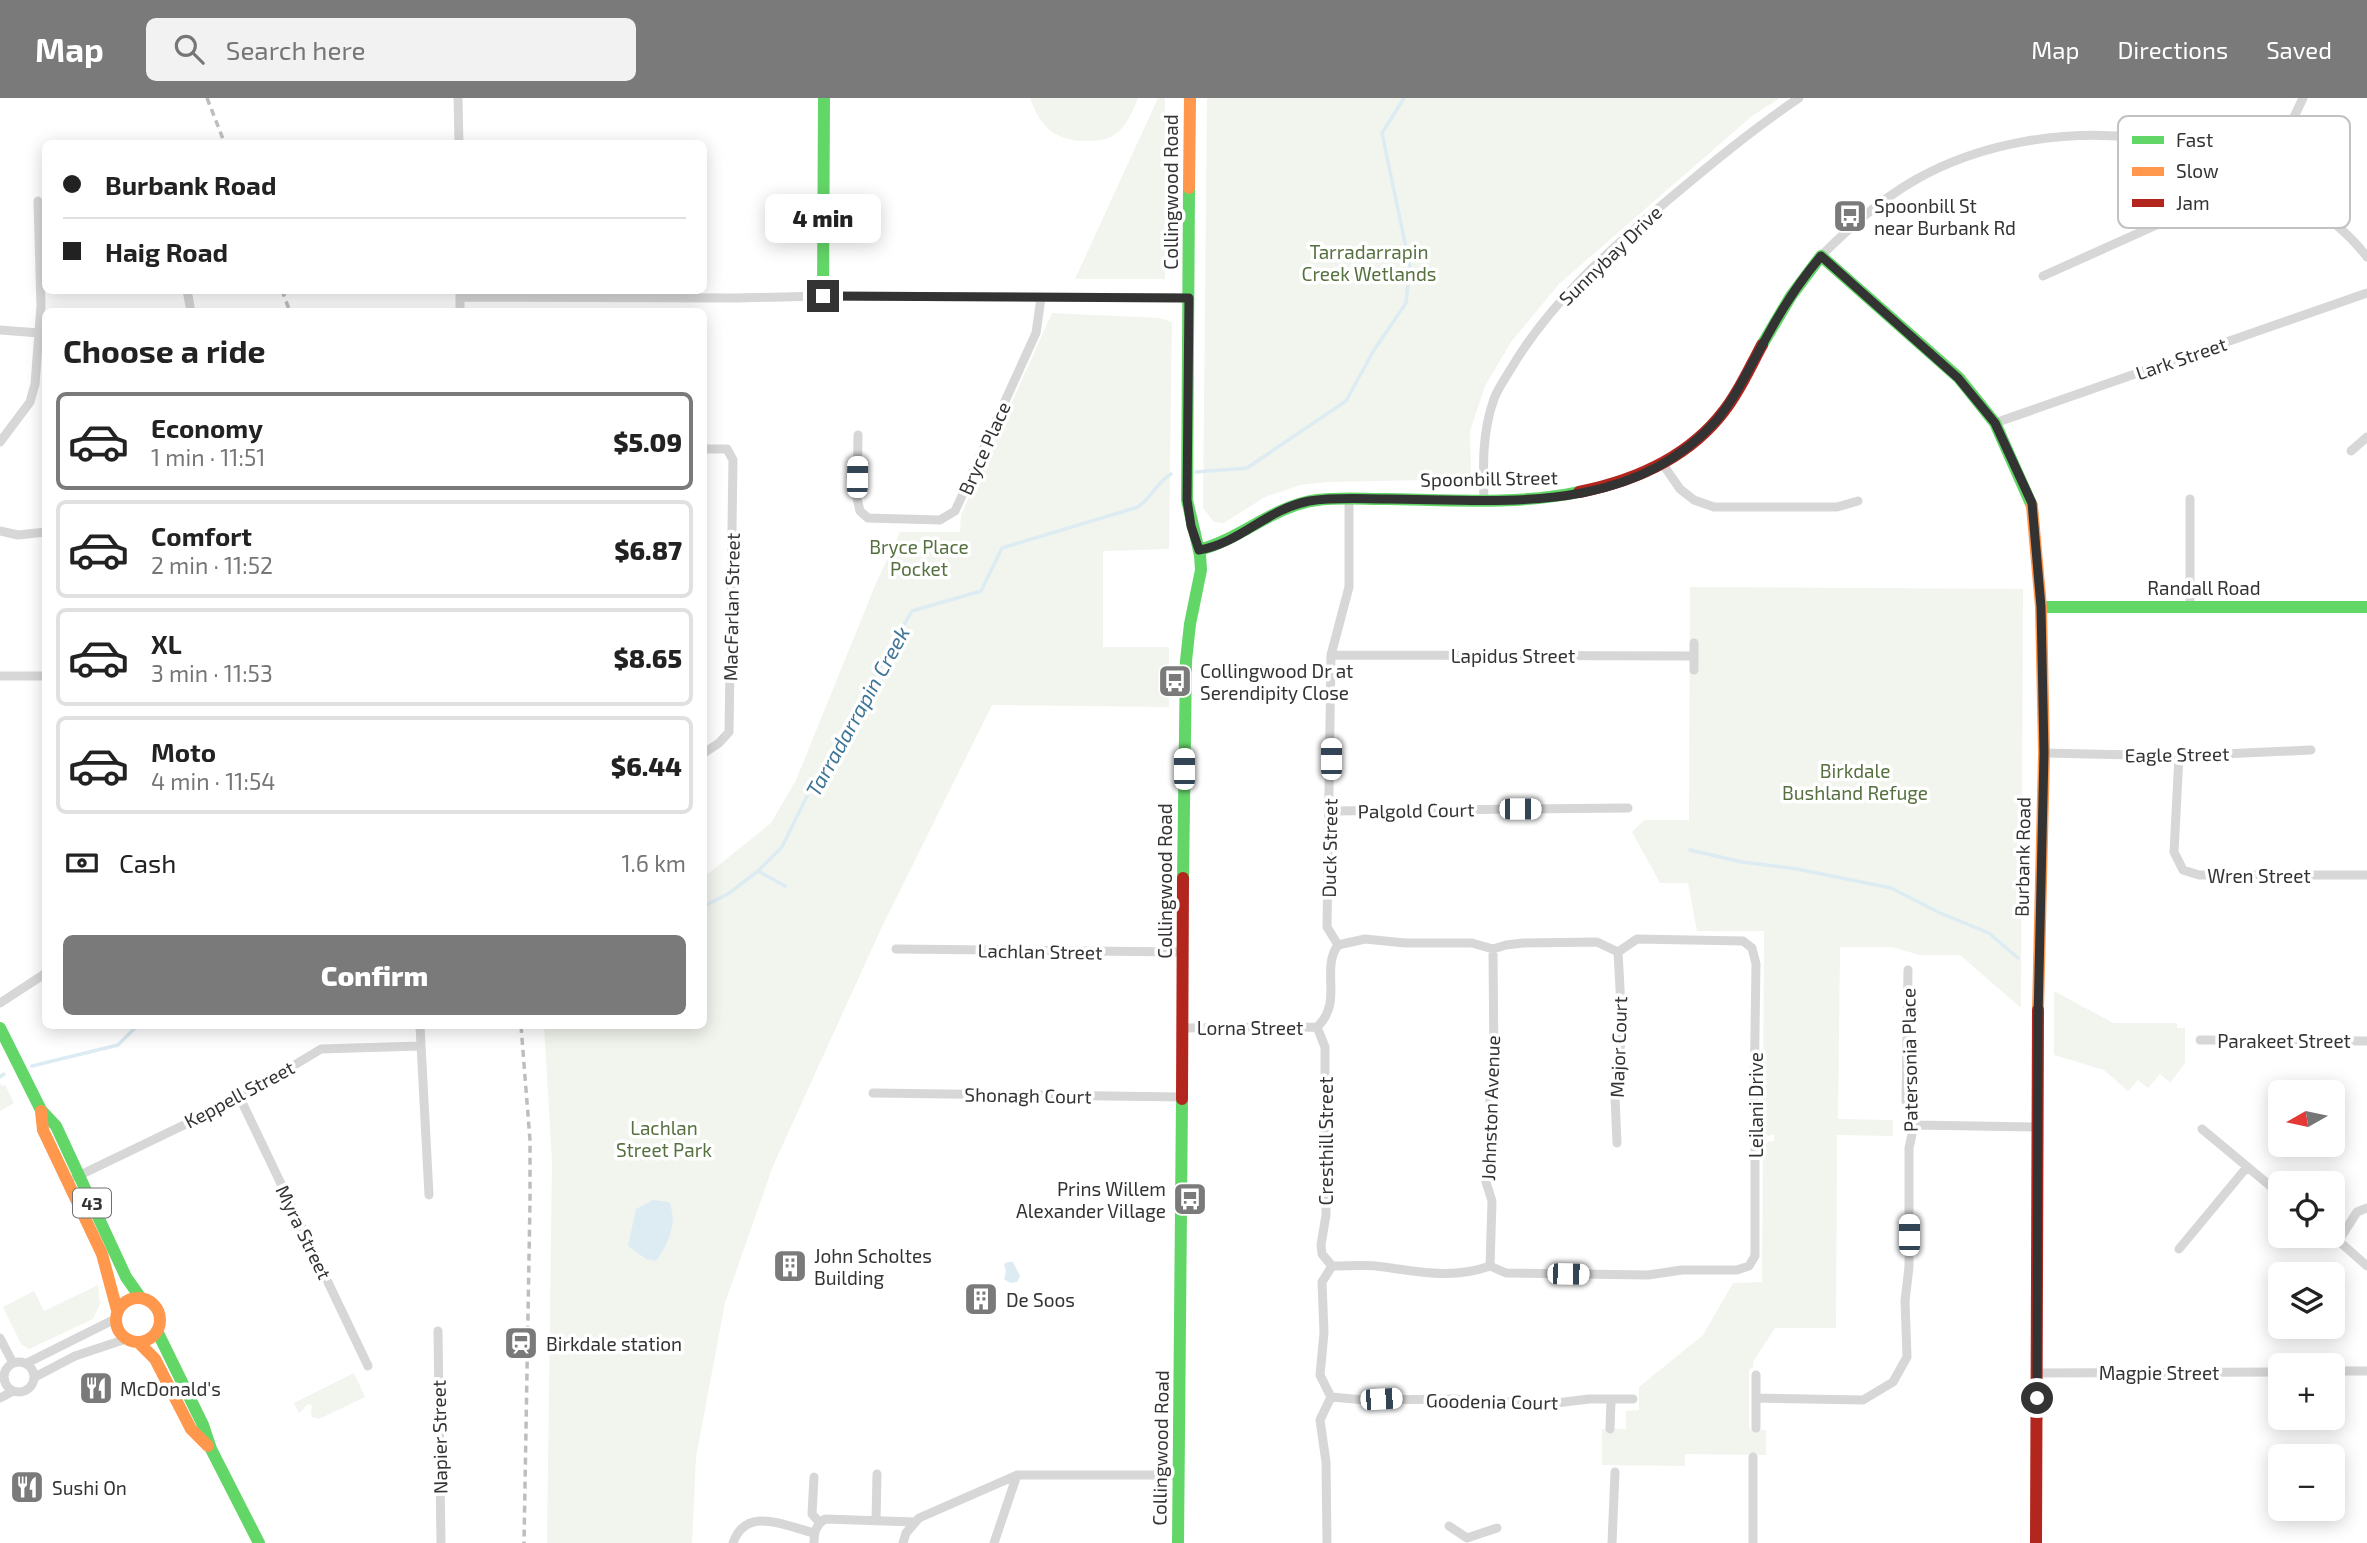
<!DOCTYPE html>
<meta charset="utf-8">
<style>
:root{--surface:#fff;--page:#f2f2f2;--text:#222;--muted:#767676;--line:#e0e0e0;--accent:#7a7a7a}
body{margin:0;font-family:"Exo 2",sans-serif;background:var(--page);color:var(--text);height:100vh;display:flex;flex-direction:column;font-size:26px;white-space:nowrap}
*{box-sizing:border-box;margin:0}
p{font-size:23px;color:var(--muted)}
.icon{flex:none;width:38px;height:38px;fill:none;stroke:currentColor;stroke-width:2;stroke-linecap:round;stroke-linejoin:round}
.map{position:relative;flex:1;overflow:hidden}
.drawer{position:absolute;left:42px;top:210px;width:665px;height:721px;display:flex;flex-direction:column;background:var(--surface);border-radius:10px;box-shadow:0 4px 18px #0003}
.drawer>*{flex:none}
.hud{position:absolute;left:42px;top:42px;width:665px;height:154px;border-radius:10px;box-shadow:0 4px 18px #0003;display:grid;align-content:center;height:154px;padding:0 21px;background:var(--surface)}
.needle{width:46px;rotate:261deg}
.controls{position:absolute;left:2268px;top:982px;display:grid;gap:14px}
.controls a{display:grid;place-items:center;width:77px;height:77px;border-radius:10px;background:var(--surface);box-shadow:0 4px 18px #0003;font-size:35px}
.end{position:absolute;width:32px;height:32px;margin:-16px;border:9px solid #333;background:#fff;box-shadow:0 0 0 4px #fff}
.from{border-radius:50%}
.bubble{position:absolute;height:49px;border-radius:10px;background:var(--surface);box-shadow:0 4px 18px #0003;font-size:23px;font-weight:800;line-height:49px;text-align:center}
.car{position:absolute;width:21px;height:42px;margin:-21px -10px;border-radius:9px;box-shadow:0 0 5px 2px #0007;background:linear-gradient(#fff 24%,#345 0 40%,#fff 0 76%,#345 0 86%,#fff 0)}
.hud b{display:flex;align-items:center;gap:24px;height:66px;font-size:26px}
.hud b+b{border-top:2px solid var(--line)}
.hud i{width:18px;height:18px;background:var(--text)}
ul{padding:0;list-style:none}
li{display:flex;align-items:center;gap:21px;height:98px;margin:0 14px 10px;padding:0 7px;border:4px solid var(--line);border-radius:10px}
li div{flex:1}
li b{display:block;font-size:26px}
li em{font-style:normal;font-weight:800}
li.selected{border-color:var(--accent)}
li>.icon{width:63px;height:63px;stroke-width:1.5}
h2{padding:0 21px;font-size:32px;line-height:84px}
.pay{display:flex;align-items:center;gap:18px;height:77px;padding:0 21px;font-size:26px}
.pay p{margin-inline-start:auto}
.action{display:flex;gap:14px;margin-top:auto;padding:14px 21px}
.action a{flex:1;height:80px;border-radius:10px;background:var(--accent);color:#fff;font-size:28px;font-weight:800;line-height:80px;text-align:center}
header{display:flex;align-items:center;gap:42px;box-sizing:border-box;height:98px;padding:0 35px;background:var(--accent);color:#fff}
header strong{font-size:33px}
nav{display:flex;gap:38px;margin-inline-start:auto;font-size:24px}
.search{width:490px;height:63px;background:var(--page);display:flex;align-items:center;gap:18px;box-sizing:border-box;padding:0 24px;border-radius:10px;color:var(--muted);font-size:26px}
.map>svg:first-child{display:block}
.green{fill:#f1f5ed}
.water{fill:#ddebf3}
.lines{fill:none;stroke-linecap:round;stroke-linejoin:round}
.stream{stroke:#ddebf3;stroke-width:3.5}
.street{stroke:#d7d7d7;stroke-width:9}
.fast{stroke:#63d668;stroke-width:12}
.slow{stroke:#ff974d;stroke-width:12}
.jam{stroke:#b3261e;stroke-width:12}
.rail{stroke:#bebebe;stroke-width:3.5;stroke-dasharray:7 5;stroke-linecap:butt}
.route{stroke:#333;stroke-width:9}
.labels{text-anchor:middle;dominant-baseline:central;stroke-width:7;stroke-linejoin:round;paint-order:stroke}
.shield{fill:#fff;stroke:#707070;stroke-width:2}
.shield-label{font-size:18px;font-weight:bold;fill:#333}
.street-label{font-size:19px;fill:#333;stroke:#fff}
.poi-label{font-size:19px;fill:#333;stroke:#fff;text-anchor:start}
.park-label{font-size:19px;fill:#56703f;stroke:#fff}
.water-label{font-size:21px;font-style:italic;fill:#3f7597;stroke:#fff}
.key{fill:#fff;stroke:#c2c2c2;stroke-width:2}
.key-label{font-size:19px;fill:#333}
</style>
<header>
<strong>Map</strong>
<div class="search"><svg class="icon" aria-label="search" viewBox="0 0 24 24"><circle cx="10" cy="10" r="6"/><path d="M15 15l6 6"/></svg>Search here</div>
<nav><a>Map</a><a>Directions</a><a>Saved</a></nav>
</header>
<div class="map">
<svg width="2367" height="1445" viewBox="0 0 2367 1445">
<rect width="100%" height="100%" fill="#fff"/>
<path class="green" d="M 1030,0 L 1138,0 C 1133,12 1126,30 1114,37 C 1107,42 1096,43 1087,43 C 1055,43 1041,30 1030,0 Z
M 1158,0 L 1165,0 L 1165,181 L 1075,181 Z
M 1207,0 L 1780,0 L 1752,18 L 1559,186 L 1511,244 L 1485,288 L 1470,333 L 1471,381 L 1328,384 L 1300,387 L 1265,399 L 1224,425 L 1214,424 L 1203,410 Z
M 1052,215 L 1159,220 L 1172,224 L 1169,451 L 1103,453 L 1103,549 L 1169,549 L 1169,609 L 992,607 L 880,833 L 773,1068 L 725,1205 L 696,1359 L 692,1445 L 547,1445 L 552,1063 L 544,928 L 704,928 L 704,779 L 771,725 L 796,682 L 877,483 L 900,434 L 960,434 L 961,417 Z
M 1690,489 L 2023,491 L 2021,910 L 1960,857 L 1920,857 L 1891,849 L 1840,849 L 1838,1021 L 1893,1022 L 1893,1038 L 1837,1037 L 1836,1230 L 1775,1230 L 1753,1264 L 1753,1270 L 1749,1271 L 1749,1331 L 1766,1332 L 1766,1357 L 1685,1356 L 1685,1368 L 1602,1367 L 1602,1331 L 1626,1331 L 1626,1313 L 1639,1312 L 1639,1289 L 1703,1237 L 1733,1185 L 1762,1184 L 1763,1044 L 1774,1043 L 1774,1037 L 1763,1038 L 1764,833 L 1697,833 L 1688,785 L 1660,785 L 1632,734 L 1644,722 L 1689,722 Z
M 2054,893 L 2113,925 L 2177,925 L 2177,930 L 2185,930 L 2185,965 L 2170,985 L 2160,976 L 2148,990 L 2138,982 L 2128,993 L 2104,972 L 2054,957 Z
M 0,985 L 2,988 L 5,987 L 14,1005 L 0,1013 Z
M 98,1187 L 100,1206 L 93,1221 L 29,1251 L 21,1246 L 3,1209 L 34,1193 L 44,1213 Z
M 354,1275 L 365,1299 L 319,1321 L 312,1319 L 311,1312 L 313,1308 L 308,1306 L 299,1315 L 294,1305 Z"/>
<path class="water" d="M 653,1102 L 669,1104 C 678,1123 669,1146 656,1163 L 646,1161 L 628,1148 L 636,1111 Z
M 1008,1164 L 1013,1164 L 1020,1178 L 1017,1184 L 1010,1185 L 1004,1181 L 1006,1173 L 1004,1166 Z"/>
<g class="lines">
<path class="stream" d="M 1196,374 L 1247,370 L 1346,303 L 1374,252 L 1406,205 L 1410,169 L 1382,35 L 1404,0
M 1690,752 L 1742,764 L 1797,771 L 1891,790 L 1940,815 L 1989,835 L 2018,860
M 758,773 L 785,788
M 704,808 L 728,796 L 758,773 L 782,749 L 814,684 L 912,513 L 981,493 L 1002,450 L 1138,409 C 1152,399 1157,384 1171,376
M 32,968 L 118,947 L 137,928
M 0,979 L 4,976"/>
<path class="street" d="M 458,0 L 459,46
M 2265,80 L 2303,0
M 1821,158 C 1850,129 1879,103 1915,82 C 1982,44 2066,31 2141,40 C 2171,44 2200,55 2228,65 C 2276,82 2336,118 2367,159
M 2043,178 L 2192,111 L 2203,97 L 2219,61
M 187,192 L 191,214
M 460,199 L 736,200 L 823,198 L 1189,200
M 460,214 L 460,192
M 0,232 L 40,235
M 1995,325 L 2367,195
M 858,337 L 857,400 L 860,413 L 868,420 L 940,422 L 955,413 L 1036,235 L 1041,200
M 0,344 L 30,304 L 35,286 L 41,208 L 38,103
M 704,351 L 727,351 L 733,362 L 729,634 L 719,645 L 704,655
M 2351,353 L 2367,339
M 1662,365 L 1680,391 L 1694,402 L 1714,409 L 1837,409 L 1858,403
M 1484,402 C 1483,368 1482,334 1494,301 C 1498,290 1506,279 1512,269 C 1552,202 1610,152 1668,102 C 1711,66 1753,31 1799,0
M 0,433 L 18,437 L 46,434
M 2190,507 L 2190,401
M 1331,557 L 1694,558
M 1694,572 L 1694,545
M 0,578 L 46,578
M 2044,655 L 2179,658 L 2311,652
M 2179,658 L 2174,754 L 2183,772 L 2199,777 L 2367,777
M 1330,713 L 1628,710
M 1338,847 L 1327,829 L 1331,557 L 1349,489 L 1349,401
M 896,851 L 1183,854
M 0,905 L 46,875
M 420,928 L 429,1097
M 1183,930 L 1317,929
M 2200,942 L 2367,943
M 873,995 L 1182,999
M 240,1000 L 368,1268
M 1914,1027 L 2038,1029
M 2202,1031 L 2280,1096
M 1617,1045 L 1615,999 L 1620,964 L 1621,909 L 1618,854
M 76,1079 L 240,1000 L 321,951 L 420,948
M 2333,1138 L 2367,1168
M 2339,1142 L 2357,1114 L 2367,1110
M 2179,1151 L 2247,1069
M 1332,1168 C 1347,1168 1362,1167 1376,1168 C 1416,1173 1451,1182 1490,1168 L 1506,1175 L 1648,1177 L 1682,1172 L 1737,1172 L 1749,1168 L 1755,1158 L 1755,1035 L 1758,1024 L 1754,1002 L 1756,866 L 1752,850 L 1743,843 L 1637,841 L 1618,854 L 1597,844 L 1523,845 L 1506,847 L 1493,851 L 1472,845 L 1405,845 L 1365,841 L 1338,847
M 1490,1168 L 1492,1103 L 1486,1084 L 1490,1066 L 1490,997 L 1494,970 L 1493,851
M 438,1233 L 441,1445
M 0,1240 L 13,1265
M4 1279a15 15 0 1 1 30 0a15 15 0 1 1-30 0Z
M 27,1265 L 115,1221
M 2333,1273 L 2367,1273
M 2037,1275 L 2280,1274
M 1756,1277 L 1756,1330
M 35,1279 L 75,1258 L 126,1241
M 1331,1299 L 1365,1302 L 1456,1301 L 1483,1306 L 1509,1304 L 1548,1306 L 1589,1301 L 1633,1301
M 0,1300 L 13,1293
M 1756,1300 L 1863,1302 L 1893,1284 L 1907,1259 L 1905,1203 L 1909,1169 L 1909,1050 L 1914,1027 L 1906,1003 L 1908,872
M 1610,1331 L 1611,1302
M 814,1379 L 812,1416 L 820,1425
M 876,1422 L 877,1376
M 1449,1428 L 1467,1440 L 1497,1430
M 733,1445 C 746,1407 785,1428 814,1435
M 814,1445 C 814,1434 816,1427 825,1421 L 914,1424
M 903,1445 L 906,1435 L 919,1420 L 1017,1377 L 1178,1377
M 994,1445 L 1017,1377
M 1327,1445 L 1326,1364 L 1320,1322 L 1331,1299 L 1320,1277 L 1324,1235 L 1322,1184 L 1332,1168 L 1322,1156 L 1321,1147 L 1326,1117 L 1326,1064 L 1329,1047 L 1323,1024 L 1325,1011 L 1325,949 L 1317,929 C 1344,904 1320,872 1338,847
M 1612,1445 L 1615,1374
M 1753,1445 L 1753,1359"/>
<path class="fast" d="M 823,198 L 824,0
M 1762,247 L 1791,198 L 1821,158 L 1959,280 L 1995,325 L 2032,408
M 1199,452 C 1241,441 1273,408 1317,402 C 1340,399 1363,401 1386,401 C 1450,402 1517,407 1579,394
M 2041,509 L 2367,509
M 1183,780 L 1186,563 L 1190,526 L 1201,472 L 1200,457 L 1187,402 L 1189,90
M 0,930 L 41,1012 L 56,1028 L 126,1179 L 140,1199
M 157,1233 L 203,1327 L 211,1351 L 259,1445
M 1178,1445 L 1182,1001"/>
<path class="slow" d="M 1189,90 L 1190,0
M 2032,408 L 2041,509 L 2044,655 L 2038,912
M 41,1013 L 43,1032 L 102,1156 L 117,1212
M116 1222a22 22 0 1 1 44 0a22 22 0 1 1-44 0Z
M 138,1244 L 155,1261 L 191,1331 L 208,1348"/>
<path class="jam" d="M 1579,394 C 1634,383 1689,359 1724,313 C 1740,293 1750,269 1762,247
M 1182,1001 L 1183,780
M 2036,1445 L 2038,912"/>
<path class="rail" d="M 207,0 L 225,46
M 282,192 L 290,214
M 521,928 L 530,1042 L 530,1103 L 524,1445"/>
</g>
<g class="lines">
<path class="route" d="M 823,198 L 1189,200 L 1187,402 L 1191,428 L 1199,452 C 1241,445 1265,412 1309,403 C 1335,399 1362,401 1388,401 C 1503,402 1630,418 1716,323 C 1737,298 1749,270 1765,242 C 1781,212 1799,184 1821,158 L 1958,280 L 1995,325 L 2032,405 L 2041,509 L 2044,655 L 2038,920 L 2037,1300"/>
</g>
<defs>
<g id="bus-square" transform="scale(1.75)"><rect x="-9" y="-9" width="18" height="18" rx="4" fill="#7a7a7a" stroke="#fff"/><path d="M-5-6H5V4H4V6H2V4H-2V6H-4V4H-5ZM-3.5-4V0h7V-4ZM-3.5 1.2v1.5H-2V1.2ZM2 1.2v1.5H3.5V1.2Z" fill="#fff"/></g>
<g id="building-square" transform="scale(1.75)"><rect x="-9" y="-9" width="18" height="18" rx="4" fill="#7a7a7a" stroke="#fff"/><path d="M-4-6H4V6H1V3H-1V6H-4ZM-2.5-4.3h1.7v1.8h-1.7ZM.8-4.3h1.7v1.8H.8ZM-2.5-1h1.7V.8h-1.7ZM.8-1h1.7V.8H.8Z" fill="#fff"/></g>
<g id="station-square" transform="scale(1.75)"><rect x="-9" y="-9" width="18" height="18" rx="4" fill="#7a7a7a" stroke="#fff"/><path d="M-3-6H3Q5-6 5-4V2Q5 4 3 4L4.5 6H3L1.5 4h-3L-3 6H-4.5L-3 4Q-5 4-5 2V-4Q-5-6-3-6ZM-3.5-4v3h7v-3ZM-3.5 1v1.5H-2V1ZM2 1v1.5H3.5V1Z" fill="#fff"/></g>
<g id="restaurant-square" transform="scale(1.75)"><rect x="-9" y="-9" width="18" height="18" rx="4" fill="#7a7a7a" stroke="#fff"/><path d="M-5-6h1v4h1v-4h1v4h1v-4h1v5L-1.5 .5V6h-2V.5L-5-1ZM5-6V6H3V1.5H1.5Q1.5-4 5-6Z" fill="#fff"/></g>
</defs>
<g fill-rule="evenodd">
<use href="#bus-square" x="1850" y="118"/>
<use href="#bus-square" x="1175" y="583"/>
<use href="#bus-square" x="1190" y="1101"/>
<use href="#building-square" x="790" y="1168"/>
<use href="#building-square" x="981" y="1201"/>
<use href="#station-square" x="521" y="1245"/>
<use href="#restaurant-square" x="96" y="1290"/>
<use href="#restaurant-square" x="27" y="1389"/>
</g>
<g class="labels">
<rect class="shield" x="73" y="1090.5" width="38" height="29" rx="5"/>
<g class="shield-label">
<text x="92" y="1105">43</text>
</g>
<g class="street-label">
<text transform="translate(1170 94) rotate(-90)">Collingwood Road</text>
<text transform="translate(1610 157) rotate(-44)">Sunnybay Drive</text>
<text transform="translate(2181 260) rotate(-19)">Lark Street</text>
<text transform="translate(984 350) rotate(-66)">Bryce Place</text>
<text transform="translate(1489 380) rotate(-1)">Spoonbill Street</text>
<text x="2204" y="489">Randall Road</text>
<text transform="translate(731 509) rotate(-89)">MacFarlan Street</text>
<text x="1513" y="557">Lapidus Street</text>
<text transform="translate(2177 656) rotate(-1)">Eagle Street</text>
<text transform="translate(1416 712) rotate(-1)">Palgold Court</text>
<text transform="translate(1329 750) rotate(-89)">Duck Street</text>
<text transform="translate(2022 759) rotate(-89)">Burbank Road</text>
<text x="2259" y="777">Wren Street</text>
<text transform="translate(1164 783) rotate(-90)">Collingwood Road</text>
<text transform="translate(1040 853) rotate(1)">Lachlan Street</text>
<text x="1250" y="929">Lorna Street</text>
<text x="2284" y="942">Parakeet Street</text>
<text transform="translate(1618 949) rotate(-88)">Major Court</text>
<text transform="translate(1909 962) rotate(-91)">Patersonia Place</text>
<text transform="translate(239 996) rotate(-28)">Keppell Street</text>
<text transform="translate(1028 997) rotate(1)">Shonagh Court</text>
<text transform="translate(1755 1007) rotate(-90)">Leilani Drive</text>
<text transform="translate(1490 1010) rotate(-88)">Johnston Avenue</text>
<text transform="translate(1325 1043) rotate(-90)">Cresthill Street</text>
<text transform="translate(304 1134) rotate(64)">Myra Street</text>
<text x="2159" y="1274">Magpie Street</text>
<text transform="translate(1492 1303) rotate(1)">Goodenia Court</text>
<text transform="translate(439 1339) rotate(-91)">Napier Street</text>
<text transform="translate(1160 1350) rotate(-89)">Collingwood Road</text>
</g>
<g class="poi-label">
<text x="1874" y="107">Spoonbill St<tspan x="1874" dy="22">near Burbank Rd</tspan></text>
<text x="1200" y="572">Collingwood Dr at<tspan x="1200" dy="22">Serendipity Close</tspan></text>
<text x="1166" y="1090" text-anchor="end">Prins Willem<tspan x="1166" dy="22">Alexander Village</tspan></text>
<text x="814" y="1157">John Scholtes<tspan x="814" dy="22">Building</tspan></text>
<text x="1006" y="1201">De Soos</text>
<text x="546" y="1245">Birkdale station</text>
<text x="120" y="1290">McDonald's</text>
<text x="52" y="1389">Sushi On</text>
</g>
<g class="park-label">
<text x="1369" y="153">Tarradarrapin<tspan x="1369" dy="22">Creek Wetlands</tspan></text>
<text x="919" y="448">Bryce Place<tspan x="919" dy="22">Pocket</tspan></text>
<text x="1855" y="672">Birkdale<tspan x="1855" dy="22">Bushland Refuge</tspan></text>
<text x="664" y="1029">Lachlan<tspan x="664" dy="22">Street Park</tspan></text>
</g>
<g class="water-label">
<text transform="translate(857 613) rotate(-61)">Tarradarrapin Creek</text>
</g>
</g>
<rect x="2118" y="18" width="232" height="112" rx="10" class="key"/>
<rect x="2132" y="38" width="32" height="8" fill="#63d668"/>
<rect x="2132" y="69" width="32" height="9" fill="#ff974d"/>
<rect x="2132" y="101" width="32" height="8" fill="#b3261e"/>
<g class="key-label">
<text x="2176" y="49">Fast</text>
<text x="2176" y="80">Slow</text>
<text x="2176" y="112">Jam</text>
</g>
</svg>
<div class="controls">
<a><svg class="needle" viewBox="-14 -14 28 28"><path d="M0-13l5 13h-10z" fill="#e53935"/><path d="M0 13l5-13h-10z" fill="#767676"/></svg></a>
<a><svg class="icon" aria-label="locate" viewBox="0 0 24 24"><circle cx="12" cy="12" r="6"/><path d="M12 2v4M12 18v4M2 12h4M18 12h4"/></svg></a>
<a><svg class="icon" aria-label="layers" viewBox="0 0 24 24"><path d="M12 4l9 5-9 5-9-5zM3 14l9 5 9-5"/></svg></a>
<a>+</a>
<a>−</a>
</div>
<i class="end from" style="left:2037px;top:1300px"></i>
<i class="end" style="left:823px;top:198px"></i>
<div class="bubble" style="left:765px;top:96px;width:116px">4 min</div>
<i class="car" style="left:857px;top:379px;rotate:1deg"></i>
<i class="car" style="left:1331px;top:661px;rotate:0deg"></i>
<i class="car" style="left:1184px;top:671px;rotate:0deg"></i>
<i class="car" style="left:1520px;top:711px;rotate:90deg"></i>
<i class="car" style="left:1909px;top:1137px;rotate:0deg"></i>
<i class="car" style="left:1568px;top:1176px;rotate:91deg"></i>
<i class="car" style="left:1381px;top:1301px;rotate:87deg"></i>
<div class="hud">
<b><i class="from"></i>Burbank Road</b>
<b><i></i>Haig Road</b>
</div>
<section class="drawer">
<h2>Choose a ride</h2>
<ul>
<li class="selected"><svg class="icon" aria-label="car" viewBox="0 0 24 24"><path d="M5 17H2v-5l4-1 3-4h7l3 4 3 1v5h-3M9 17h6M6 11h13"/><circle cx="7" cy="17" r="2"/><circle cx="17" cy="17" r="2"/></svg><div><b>Economy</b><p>1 min · 11:51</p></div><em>$5.09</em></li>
<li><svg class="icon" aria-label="car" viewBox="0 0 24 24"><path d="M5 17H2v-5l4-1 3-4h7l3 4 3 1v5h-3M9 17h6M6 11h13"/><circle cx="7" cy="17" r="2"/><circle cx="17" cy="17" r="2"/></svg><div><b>Comfort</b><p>2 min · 11:52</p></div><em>$6.87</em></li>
<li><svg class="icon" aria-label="car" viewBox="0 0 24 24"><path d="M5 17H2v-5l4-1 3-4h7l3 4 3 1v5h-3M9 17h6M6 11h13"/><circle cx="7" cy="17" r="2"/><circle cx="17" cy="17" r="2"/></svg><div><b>XL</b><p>3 min · 11:53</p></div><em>$8.65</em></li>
<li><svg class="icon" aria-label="car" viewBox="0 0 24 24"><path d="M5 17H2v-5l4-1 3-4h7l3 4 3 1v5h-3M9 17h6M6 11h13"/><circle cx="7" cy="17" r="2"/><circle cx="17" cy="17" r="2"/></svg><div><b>Moto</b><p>4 min · 11:54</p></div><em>$6.44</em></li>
</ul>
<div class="pay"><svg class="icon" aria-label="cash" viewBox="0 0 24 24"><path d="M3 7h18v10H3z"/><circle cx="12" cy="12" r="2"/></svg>Cash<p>1.6 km</p></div>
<div class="action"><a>Confirm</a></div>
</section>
</div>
